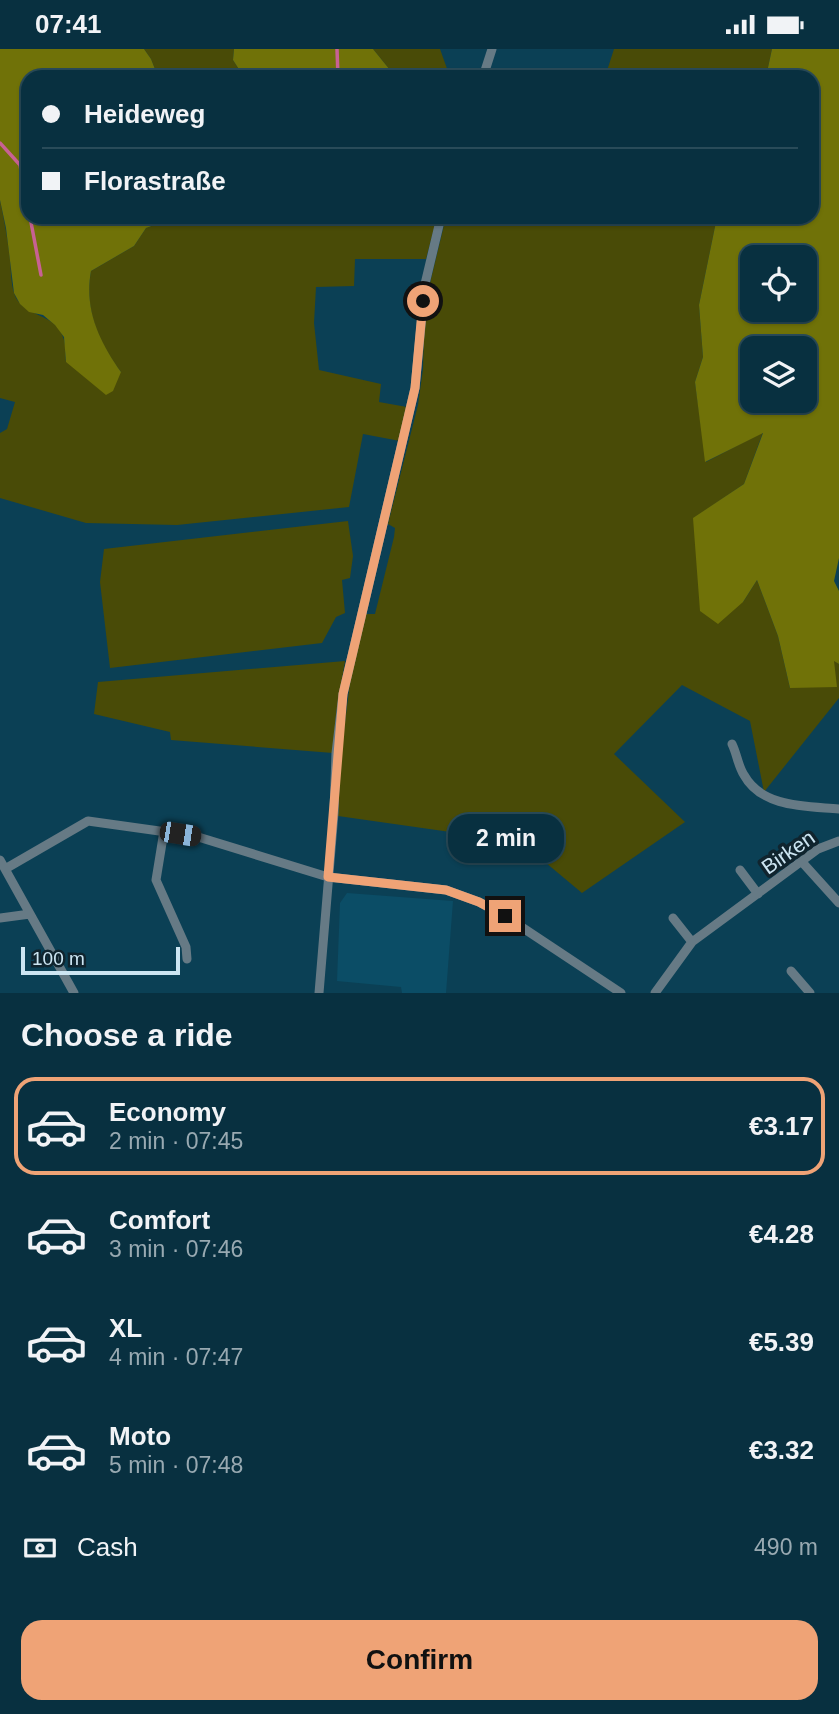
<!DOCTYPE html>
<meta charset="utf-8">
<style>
:root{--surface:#083040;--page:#113847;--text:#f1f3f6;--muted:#98a9b1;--line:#294b59;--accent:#efa376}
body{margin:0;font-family:Arial,sans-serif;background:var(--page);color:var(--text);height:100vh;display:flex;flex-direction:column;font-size:26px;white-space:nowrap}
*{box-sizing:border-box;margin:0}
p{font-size:23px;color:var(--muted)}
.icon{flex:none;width:38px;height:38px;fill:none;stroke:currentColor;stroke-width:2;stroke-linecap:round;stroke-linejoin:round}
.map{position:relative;height:944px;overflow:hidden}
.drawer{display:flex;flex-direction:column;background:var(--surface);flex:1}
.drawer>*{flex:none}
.top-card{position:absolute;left:21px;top:21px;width:798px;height:154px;border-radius:21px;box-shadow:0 2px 5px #0004,0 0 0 2px var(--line);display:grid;align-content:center;height:154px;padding:0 21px;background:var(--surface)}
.fabs{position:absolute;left:740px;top:196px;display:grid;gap:14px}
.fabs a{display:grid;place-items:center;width:77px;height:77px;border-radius:14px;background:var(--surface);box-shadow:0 2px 5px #0004,0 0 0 2px var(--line);font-size:35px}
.scale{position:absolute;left:21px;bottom:18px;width:159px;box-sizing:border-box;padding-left:7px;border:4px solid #cce5f2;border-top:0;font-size:19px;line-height:24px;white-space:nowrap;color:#cce5f2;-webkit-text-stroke:5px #10242e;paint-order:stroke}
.end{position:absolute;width:32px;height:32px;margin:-16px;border:9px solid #efa376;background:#111;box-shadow:0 0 0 4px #111}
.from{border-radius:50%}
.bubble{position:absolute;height:49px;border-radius:21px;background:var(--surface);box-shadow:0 2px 5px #0004,0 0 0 2px var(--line);font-size:23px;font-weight:600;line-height:49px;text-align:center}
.car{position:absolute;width:21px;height:42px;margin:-21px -10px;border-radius:9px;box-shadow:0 0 5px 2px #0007;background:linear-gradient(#222 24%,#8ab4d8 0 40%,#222 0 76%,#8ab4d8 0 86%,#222 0)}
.top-card b{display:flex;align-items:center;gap:24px;height:66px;font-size:26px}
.top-card b+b{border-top:2px solid var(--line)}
.top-card i{width:18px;height:18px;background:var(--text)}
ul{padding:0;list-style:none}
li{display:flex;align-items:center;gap:21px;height:98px;margin:0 14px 10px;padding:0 7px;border:4px solid transparent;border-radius:21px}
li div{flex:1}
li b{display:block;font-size:26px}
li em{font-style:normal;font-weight:600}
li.on{border-color:var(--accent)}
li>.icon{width:63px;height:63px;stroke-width:1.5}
h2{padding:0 21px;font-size:32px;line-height:84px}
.pay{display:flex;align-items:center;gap:18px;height:77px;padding:0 21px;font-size:26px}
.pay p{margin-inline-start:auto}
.primary-button{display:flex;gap:14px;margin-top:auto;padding:14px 21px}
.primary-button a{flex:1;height:80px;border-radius:21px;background:var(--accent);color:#111;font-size:28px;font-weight:600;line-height:80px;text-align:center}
.status{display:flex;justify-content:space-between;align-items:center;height:49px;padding:0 35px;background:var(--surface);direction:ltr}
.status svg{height:19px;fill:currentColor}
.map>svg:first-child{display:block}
.built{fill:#0b4d66}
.green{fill:#494b07}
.forest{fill:#707208;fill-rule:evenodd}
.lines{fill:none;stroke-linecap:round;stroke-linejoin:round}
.stream{stroke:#c86194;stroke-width:3.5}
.minor{stroke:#667a85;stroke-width:9}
.route{stroke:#efa376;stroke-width:9}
.labels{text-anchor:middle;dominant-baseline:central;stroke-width:7;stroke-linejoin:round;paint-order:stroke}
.street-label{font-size:21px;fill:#cce5f2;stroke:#10242e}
</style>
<div class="status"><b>07:41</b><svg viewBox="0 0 49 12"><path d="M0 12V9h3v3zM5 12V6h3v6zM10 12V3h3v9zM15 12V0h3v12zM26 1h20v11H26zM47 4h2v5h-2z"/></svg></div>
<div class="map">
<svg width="839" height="944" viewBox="0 0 839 944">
<rect width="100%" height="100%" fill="#0b4055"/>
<path class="built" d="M 347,844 L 453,852 L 446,944 L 402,944 L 401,938 L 337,932 L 340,854 Z"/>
<path class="green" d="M 144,0 L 234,0 L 233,11 L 244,28 L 158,28 L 151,10 Z
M 373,0 L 440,0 L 450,28 L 388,28 L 390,21 Z
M 614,0 L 772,0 L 766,28 L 605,28 Z
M 0,151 C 4,171 8,191 10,211 C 11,222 11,234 14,244 C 22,270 57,262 64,291 C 66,298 65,306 66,313 L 121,323 C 98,292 84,260 91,222 L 134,197 L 146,179 L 176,168 L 437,168 L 426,210 L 355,210 L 354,237 L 316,238 L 314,274 L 319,321 L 381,335 L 379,353 L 407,358 L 400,392 L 363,385 L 349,458 L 177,476 L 86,474 L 0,449 L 0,384 L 7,380 L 15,353 L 0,349 Z
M 446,168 L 717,168 L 699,256 L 703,308 L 695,333 L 706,413 L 763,383 L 744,435 L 694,469 L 743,553 L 757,531 L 778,587 L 790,639 L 834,611 L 839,615 L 839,649 L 764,743 L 750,672 L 682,636 L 614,705 L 685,773 L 582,844 L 521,793 L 338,767 L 341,705 L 352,618 L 366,565 L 375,565 L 394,488 L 395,479 L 388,475 L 418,356 L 423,320 L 424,280 L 430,234 Z
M 348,472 L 353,507 L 350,529 L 342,531 L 345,564 L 336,568 L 322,594 L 110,619 L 100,533 L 104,500 Z
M 345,612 L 336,665 L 333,704 L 171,691 L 170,683 L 94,665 L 98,633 Z"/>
<path class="forest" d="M 0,0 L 144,0 L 151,10 L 158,28 L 28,28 L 28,168 L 176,168 L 146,179 L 134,197 L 91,222 C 84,260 99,292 121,323 L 113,342 L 106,346 L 66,313 L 64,288 L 55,276 L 43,266 L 29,263 L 20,255 L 14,244 L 6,179 L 0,151 Z
M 234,0 L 373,0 L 390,21 L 388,28 L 244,28 L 233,11 Z
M 772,0 L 839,0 L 839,509 L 834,532 L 839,542 L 839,615 L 834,612 L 837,638 L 790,639 L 778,587 L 757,531 L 743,553 L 718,575 L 700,562 L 693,469 L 744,435 L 763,384 L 705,413 L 695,333 L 703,308 L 699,256 L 717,168 L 812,168 L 812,28 L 766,28 ZM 805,208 L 805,261 L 752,261 L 752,208 ZM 805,299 L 805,352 L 752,352 L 752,299 Z"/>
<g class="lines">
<path class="stream" d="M 337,0 L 338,28
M 0,94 L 20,116 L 28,159
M 30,168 L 41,226"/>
<path class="minor" d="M 483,28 L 492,0
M 732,695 C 737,705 738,717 744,726 C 762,759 807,757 839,760
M 164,782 L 156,831 L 186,898 L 187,910
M 0,811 L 74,944
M 802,813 L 839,854
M 5,820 L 88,772 L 195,787 L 328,828 L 446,841 L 479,853 L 505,867 L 621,944
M 740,821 L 758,845
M 0,869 L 30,865
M 673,869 L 692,893
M 791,922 L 810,944
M 319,944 L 334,764 L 336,704 L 343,645 L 415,339 L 425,235 L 441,168
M 655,944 L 692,893 L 818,800 L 839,792"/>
</g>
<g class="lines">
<path class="route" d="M 423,252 L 415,339 L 343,645 L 328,828 L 446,841 L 479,853 L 505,867"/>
</g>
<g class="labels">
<g class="street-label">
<text transform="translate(788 803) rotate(-35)">Birken</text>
</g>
</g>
</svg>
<div class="fabs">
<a><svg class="icon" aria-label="locate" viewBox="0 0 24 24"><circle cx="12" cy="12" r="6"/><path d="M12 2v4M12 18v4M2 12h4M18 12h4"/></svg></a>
<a><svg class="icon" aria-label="layers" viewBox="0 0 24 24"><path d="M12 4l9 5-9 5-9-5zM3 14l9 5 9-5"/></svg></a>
</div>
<div class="scale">100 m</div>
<i class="end from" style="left:423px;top:252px"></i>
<i class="end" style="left:505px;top:867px"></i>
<div class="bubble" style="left:448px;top:765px;width:116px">2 min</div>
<i class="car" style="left:180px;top:785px;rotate:99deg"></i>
<div class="top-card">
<b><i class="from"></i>Heideweg</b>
<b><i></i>Florastraße</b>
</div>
</div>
<section class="drawer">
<h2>Choose a ride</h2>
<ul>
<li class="on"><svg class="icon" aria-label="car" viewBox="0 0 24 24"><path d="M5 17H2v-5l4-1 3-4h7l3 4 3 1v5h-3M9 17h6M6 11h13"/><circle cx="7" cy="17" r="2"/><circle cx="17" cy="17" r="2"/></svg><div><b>Economy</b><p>2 min · 07:45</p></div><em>€3.17</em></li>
<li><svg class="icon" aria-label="car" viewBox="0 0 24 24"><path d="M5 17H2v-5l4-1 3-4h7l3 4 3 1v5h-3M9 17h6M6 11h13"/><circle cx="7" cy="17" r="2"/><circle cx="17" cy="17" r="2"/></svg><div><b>Comfort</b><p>3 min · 07:46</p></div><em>€4.28</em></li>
<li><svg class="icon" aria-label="car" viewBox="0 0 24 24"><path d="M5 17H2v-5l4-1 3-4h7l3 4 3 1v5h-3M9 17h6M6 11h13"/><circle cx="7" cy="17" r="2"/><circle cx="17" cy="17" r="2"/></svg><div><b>XL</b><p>4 min · 07:47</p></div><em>€5.39</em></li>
<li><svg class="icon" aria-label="car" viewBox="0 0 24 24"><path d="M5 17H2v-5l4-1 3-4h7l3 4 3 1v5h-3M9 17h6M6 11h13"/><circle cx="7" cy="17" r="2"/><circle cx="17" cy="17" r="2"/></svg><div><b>Moto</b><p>5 min · 07:48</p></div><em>€3.32</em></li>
</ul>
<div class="pay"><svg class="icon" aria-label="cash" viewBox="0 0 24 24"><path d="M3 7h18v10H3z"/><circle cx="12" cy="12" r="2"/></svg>Cash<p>490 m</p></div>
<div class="primary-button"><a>Confirm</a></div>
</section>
